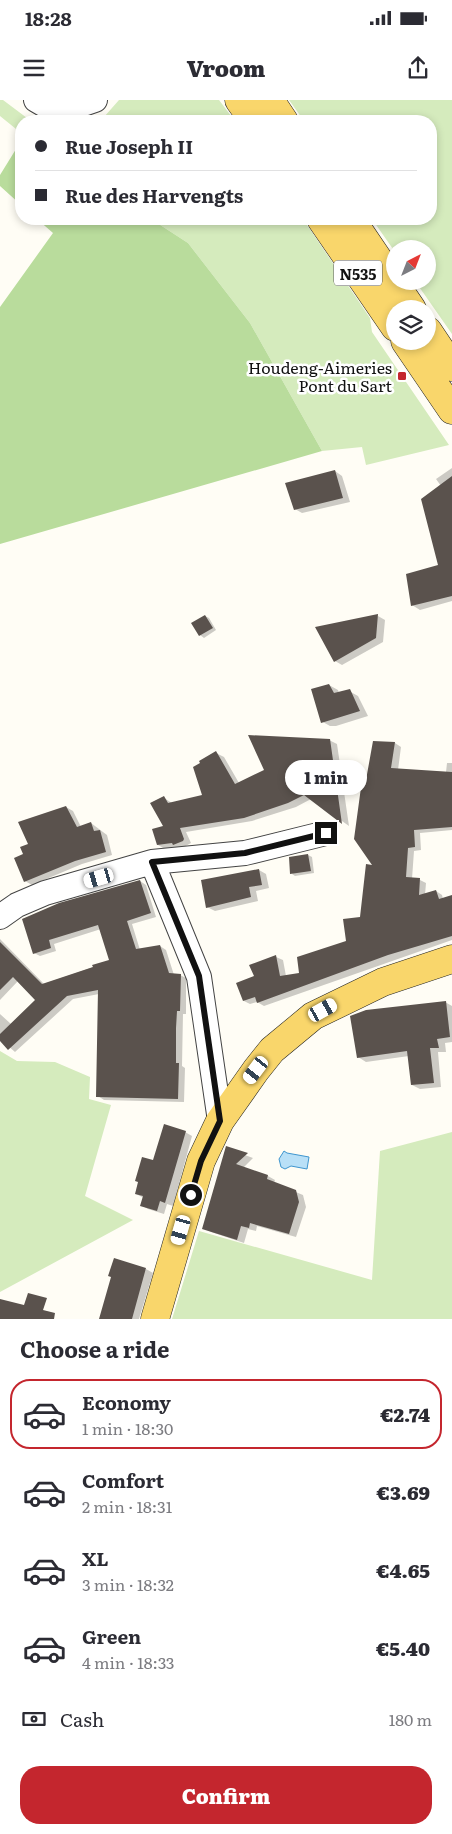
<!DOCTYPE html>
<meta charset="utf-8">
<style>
:root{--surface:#fff;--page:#f7f7f7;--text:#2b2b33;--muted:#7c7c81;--line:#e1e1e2;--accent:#c4262e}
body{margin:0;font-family:Literata,serif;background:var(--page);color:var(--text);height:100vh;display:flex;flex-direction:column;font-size:19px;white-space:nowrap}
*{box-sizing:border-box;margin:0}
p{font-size:16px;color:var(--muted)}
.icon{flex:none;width:28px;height:28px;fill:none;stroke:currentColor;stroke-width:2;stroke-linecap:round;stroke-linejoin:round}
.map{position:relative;height:1219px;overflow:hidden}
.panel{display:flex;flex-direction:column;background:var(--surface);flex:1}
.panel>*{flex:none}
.hud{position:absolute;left:15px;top:15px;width:422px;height:110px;border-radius:20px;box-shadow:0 2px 8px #0003;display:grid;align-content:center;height:110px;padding:0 20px;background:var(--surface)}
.needle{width:32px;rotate:42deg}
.tools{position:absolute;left:386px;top:140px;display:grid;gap:10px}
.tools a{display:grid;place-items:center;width:50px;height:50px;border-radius:50%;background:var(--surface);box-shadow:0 2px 8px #0003;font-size:25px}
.end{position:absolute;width:22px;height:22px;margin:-11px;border:6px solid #111;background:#fff;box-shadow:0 0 0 2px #fff}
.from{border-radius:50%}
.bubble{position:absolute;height:35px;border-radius:18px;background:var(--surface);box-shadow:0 2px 8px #0003;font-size:16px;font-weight:800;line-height:35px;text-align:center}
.car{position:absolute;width:15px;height:30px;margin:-15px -8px;border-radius:6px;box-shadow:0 0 4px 1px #0007;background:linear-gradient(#fff 24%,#345 0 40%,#fff 0 76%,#345 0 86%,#fff 0)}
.hud b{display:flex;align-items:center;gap:18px;height:48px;font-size:19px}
.hud b+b{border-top:1px solid var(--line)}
.hud i{width:12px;height:12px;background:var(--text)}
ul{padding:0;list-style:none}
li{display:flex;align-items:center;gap:15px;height:70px;margin:0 10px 8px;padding:0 10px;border:2px solid transparent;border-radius:20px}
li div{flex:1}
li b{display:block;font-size:19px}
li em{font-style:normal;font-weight:800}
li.selected{border-color:var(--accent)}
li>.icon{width:45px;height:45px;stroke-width:1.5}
h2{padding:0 20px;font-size:22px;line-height:60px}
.pay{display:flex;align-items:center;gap:12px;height:55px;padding:0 20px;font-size:19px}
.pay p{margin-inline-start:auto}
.action{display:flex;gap:10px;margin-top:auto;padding:10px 20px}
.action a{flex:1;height:58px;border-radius:20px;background:var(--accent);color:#fff;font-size:20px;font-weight:800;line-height:58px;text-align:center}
.status{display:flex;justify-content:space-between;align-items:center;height:35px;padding:0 25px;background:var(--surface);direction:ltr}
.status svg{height:14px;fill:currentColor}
header{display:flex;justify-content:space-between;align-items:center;height:65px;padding:0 20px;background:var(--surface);font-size:22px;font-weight:800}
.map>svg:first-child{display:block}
.green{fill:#d5ebbd}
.forest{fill:#b9dc9c}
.water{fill:#b9e0f7;stroke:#3f96cf}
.shadow{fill:#0003}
.building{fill:#5a524d}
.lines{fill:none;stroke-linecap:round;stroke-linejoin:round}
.minor-casing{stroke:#444;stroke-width:26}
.major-casing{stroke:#222;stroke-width:29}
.minor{stroke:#fff;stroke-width:24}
.major{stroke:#f9d66b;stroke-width:28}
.route{stroke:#111;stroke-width:6}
.poi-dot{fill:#c4262e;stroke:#fff;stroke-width:2}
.labels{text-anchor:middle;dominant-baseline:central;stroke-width:5;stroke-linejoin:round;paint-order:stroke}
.shield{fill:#fff;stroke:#585858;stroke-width:1}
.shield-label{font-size:15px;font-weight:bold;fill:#111}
.poi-label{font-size:16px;fill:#111;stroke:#fff;text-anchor:end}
</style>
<div class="status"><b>18:28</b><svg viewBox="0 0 49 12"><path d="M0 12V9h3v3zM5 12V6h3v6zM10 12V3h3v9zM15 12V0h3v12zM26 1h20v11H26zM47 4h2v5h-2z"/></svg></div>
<header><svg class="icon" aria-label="menu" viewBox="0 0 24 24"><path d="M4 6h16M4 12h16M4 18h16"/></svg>Vroom<svg class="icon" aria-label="share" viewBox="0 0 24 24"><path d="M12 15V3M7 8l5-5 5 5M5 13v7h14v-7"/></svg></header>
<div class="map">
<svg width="452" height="1219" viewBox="0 0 452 1219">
<rect width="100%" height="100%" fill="#fffdf5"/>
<path class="green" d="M 0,0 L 3,0 L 31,21 L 21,21 L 21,33 L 0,16 Z
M 119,0 L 219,0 L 235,21 L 98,21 L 104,17 Z
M 289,0 L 452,0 L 452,234 L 415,181 L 428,181 L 428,149 L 395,149 L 395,152 L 372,119 L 431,119 L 431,21 L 304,21 Z
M 151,119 L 303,119 L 370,218 L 372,232 L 449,345 L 366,365 L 362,347 L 322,351 L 250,223 L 188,143 Z
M 0,951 L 17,961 L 55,962 L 90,977 L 89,999 L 111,1005 L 85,1096 L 133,1120 L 0,1192 Z
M 452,1032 L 452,1219 L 172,1219 L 199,1131 L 372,1180 L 380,1051 Z"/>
<path class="forest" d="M 21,41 L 21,105 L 0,86 L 0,75 Z
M 37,119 L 151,119 L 188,143 L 250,223 L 322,351 L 0,444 L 0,207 L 53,133 Z"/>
<path class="water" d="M 284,1051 L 287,1053 L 309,1057 L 307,1069 L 291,1066 L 285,1069 L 281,1067 L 279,1059 Z"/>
<path class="shadow" d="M 452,368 L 452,501 L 420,510 L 412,505 L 440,466 L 441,386 L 436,379 Z
M 335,371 L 342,376 L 350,402 L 302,413 L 295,409 Z
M 205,516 L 209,518 L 216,530 L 204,538 L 200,535 Z
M 378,516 L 385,520 L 383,542 L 342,565 L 335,561 Z
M 329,585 L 338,590 L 339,593 L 349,591 L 358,596 L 368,616 L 336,626 L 330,626 L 321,621 Z
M 329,640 L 337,644 L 349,726 L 311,699 L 296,707 L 252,721 L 186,732 L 191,743 L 182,748 L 179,747 L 165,749 L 158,745 L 164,727 L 164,698 L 172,703 L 204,696 L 216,653 L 224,657 L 239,683 Z
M 374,642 L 395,643 L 401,647 L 398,670 L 446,672 L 447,663 L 452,663 L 452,730 L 420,733 L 421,750 L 414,751 L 412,779 L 420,780 L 426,783 L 425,795 L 436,791 L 442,795 L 443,799 L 452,796 L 452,840 L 264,906 L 257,902 L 250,904 L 244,901 L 255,877 L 276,857 L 283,860 L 286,876 L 300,874 L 347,841 L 361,818 L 374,766 L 368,682 Z
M 66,707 L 73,711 L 81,727 L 91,723 L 107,735 L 112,755 L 82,764 L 32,785 L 25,781 L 25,755 L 30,745 Z
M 308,755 L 312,757 L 314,773 L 295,776 L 292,774 Z
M 259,770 L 266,774 L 269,788 L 256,791 L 258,801 L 215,811 L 207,807 Z
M 140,781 L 146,785 L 156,817 L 132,824 L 140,850 L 160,846 L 166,850 L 174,875 L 180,875 L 186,878 L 186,914 L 183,914 L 182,966 L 185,968 L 184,1002 L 104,1000 L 98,996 L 99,894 L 73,899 L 15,952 L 0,939 L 0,914 L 11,924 L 37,900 L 18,881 L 0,900 L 0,839 L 44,884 L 111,861 L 101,829 L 54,844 L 56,851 L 40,856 L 34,853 L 23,819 Z
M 445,902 L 452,906 L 452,942 L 445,943 L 446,952 L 438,952 L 441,987 L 420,989 L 412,985 L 409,956 L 366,962 L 358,957 Z
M 185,1032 L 192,1036 L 173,1106 L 167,1104 L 164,1114 L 148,1109 L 141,1105 L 144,1098 L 136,1094 Z
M 226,1048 L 253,1058 L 243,1068 L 268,1076 L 275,1080 L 274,1083 L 303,1095 L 306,1107 L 296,1137 L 257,1126 L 256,1131 L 248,1129 L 244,1143 L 211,1132 L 204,1128 Z
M 146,1169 L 153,1173 L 139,1219 L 100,1219 Z"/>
<path class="building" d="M 335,370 L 343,398 L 294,410 L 285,383 Z
M 452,376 L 452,496 L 411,506 L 406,474 L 438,465 L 421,399 Z
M 378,514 L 376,538 L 334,562 L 315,527 Z
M 205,515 L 213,528 L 199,536 L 191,523 Z
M 329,584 L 334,593 L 350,589 L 360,611 L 321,623 L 311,589 Z
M 248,635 L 330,639 L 342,724 L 304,695 L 288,703 L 244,718 L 180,728 L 184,739 L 183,741 L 173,745 L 172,743 L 157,745 L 152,729 L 163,726 L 150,703 L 164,696 L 168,703 L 202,695 L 193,667 L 200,663 L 199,661 L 216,651 L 235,684 L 264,670 Z
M 373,641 L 395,642 L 391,668 L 452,672 L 452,727 L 414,730 L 415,747 L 408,748 L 406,777 L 420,778 L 419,795 L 436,790 L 439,799 L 452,795 L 452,836 L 388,855 L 257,903 L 255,897 L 243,901 L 236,883 L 254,876 L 249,865 L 276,855 L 280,876 L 299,873 L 297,857 L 346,841 L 343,819 L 360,817 L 366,764 L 372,765 L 354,739 L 362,680 L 366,680 Z
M 66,706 L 77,727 L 91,722 L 94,731 L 100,730 L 106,752 L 75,761 L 24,782 L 14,758 L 23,754 L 20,747 L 28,744 L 18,722 Z
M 308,754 L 311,771 L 290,774 L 289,757 Z
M 259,769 L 262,785 L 249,787 L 251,797 L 206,808 L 201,780 Z
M 140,780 L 151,813 L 127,821 L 136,849 L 160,845 L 169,873 L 181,874 L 180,911 L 177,911 L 176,928 L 176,963 L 179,963 L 178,999 L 96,997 L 98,890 L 67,896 L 8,950 L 0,941 L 0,934 L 35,900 L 13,877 L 0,890 L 0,842 L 42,884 L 93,867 L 92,865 L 109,860 L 98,825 L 49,840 L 51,848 L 33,854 L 22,819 L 59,803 Z
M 446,901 L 450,937 L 437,939 L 439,948 L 430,948 L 434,983 L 411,985 L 407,951 L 357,958 L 350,916 L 366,910 Z
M 164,1024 L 186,1031 L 165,1103 L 160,1101 L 157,1111 L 140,1106 L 143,1096 L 135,1094 L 138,1082 L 135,1081 L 142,1057 L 153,1060 Z
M 226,1046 L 248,1053 L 236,1064 L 268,1075 L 267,1079 L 296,1090 L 299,1102 L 289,1134 L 250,1123 L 249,1128 L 241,1126 L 237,1140 L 202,1129 Z
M 114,1158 L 146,1168 L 132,1219 L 99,1219 L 111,1177 L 108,1176 Z
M 28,1193 L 47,1198 L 43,1210 L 55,1213 L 54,1219 L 0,1219 L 0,1199 L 24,1205 Z"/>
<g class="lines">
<g class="minor-casing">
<path id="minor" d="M 36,0 L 48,7 L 58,10 L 69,9 L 95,0
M 152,762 L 199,877 L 220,1021
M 0,817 L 17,805 L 45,793 L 152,762 L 245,753 L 326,733"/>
</g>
<g class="major-casing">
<path id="major" d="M 239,0 L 254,21
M 270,0 L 284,21
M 321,119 L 395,227
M 351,119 L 412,209
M 428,231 L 452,267
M 405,241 L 452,310
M 155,1219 L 201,1061 L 220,1021 L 256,970 L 272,950 L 313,916 L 383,882 L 452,859"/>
</g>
<use href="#minor" class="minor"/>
<use href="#major" class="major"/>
</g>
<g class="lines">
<path class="route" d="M 191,1095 L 201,1061 L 220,1021 L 199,876 L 152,762 L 245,753 L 326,733"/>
</g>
<rect class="poi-dot" x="397" y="271" width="10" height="10" rx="2.5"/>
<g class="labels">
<rect class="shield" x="334" y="160.5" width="48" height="25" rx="4"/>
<g class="shield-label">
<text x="358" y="173">N535</text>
</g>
<g class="poi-label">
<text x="392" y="267">Houdeng-Aimeries<tspan x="392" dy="18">Pont du Sart</tspan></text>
</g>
</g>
</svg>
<div class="tools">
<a><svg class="needle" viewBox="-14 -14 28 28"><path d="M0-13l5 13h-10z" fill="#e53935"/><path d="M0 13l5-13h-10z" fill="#7c7c81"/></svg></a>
<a><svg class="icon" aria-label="layers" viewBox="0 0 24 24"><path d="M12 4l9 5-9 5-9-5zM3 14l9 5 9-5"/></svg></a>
</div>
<i class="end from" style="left:191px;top:1095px"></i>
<i class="end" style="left:326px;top:733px"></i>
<div class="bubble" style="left:285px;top:660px;width:82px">1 min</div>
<i class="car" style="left:99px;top:778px;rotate:254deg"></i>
<i class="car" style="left:323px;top:910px;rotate:61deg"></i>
<i class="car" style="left:256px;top:970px;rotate:217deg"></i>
<i class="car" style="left:181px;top:1130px;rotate:196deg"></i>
<div class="hud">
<b><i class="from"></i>Rue Joseph II</b>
<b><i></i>Rue des Harvengts</b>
</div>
</div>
<section class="panel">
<h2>Choose a ride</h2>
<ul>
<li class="selected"><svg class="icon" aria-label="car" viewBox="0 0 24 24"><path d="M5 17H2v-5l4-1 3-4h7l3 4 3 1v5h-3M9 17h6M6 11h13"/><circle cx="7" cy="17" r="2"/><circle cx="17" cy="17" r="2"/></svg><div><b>Economy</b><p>1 min · 18:30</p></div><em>€2.74</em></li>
<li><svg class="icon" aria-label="car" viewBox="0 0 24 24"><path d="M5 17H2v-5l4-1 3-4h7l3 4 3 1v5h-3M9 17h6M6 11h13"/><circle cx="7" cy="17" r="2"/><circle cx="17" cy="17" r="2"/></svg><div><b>Comfort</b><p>2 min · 18:31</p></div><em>€3.69</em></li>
<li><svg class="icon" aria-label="car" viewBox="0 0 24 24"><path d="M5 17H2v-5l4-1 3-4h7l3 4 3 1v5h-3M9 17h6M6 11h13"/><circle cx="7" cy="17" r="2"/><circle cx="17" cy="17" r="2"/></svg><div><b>XL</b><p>3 min · 18:32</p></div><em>€4.65</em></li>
<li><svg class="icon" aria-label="car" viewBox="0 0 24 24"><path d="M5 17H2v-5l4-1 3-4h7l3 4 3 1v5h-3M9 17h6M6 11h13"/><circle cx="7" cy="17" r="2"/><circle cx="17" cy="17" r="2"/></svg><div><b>Green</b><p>4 min · 18:33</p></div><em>€5.40</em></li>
</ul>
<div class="pay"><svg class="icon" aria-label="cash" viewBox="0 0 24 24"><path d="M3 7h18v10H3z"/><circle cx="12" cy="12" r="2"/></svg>Cash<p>180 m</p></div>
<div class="action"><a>Confirm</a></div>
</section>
